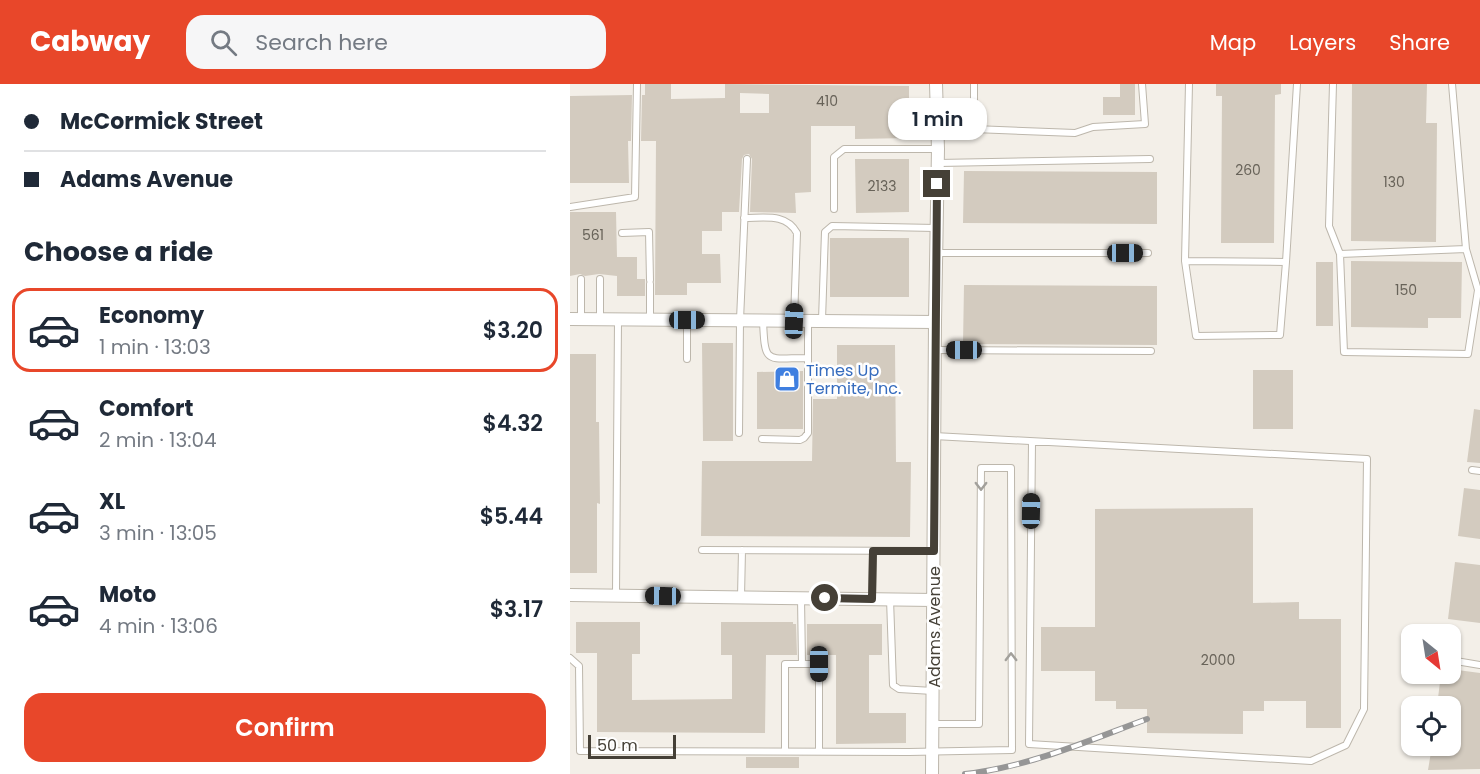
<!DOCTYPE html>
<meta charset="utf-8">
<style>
:root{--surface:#fff;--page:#f6f6f7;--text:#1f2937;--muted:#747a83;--line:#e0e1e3;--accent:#e8472a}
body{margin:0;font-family:Poppins,sans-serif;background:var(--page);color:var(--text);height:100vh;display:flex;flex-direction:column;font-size:22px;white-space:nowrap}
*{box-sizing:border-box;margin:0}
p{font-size:20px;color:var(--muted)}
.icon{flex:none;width:33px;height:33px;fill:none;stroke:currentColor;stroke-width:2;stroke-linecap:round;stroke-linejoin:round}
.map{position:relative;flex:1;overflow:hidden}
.side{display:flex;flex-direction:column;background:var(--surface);width:570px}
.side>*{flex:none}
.top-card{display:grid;align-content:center;height:132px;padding:0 24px;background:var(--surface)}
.needle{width:39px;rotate:150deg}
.fabs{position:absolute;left:831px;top:540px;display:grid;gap:12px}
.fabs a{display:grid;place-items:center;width:60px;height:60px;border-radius:12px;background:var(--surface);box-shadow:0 2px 4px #0004;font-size:30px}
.scale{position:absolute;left:18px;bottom:15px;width:88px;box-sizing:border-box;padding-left:6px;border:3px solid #454037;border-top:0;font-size:16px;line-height:21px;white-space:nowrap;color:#454037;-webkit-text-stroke:4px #fff;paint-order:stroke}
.end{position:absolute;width:27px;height:27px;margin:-14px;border:8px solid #454037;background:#fff;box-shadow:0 0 0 3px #fff}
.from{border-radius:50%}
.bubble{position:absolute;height:42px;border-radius:18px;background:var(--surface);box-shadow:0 2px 4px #0004;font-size:20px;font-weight:600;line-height:42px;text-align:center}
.car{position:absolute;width:18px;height:36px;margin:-18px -9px;border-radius:8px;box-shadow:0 0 4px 2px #0007;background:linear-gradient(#222 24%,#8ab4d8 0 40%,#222 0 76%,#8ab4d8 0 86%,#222 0)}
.top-card b{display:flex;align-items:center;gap:21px;height:57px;font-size:22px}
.top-card b+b{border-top:2px solid var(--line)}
.top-card i{width:15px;height:15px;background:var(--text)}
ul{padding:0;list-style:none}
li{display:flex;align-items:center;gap:18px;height:84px;margin:0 12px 9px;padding:0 12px;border:3px solid transparent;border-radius:18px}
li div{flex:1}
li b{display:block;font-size:22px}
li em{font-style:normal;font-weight:600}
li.on{border-color:var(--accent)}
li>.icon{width:54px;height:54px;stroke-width:1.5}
h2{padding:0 24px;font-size:27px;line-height:72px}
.cta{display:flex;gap:12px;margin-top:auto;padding:12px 24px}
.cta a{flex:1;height:69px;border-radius:18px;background:var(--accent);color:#fff;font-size:24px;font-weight:600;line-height:69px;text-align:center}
header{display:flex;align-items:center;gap:36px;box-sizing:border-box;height:84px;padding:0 30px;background:var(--accent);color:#fff}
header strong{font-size:28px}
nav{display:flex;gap:33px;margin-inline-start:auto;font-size:21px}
.search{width:420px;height:54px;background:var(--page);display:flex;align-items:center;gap:15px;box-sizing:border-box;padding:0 21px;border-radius:18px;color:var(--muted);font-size:22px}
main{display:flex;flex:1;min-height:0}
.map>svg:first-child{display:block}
.building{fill:#d3cbbf;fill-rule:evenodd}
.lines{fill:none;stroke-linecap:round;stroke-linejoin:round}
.service-casing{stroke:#bdb7ac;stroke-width:8}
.minor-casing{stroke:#bdb7ac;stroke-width:14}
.service{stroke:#fff;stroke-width:6}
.minor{stroke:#fff;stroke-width:12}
.rail-casing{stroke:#969696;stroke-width:6}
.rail{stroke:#fff;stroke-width:4;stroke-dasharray:11;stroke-linecap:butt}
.oneway{stroke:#a2a09b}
.route{stroke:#454037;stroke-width:8}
.labels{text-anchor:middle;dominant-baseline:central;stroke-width:5;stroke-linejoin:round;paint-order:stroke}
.number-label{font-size:14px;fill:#686359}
.shop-label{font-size:16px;fill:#366cbe;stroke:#fff;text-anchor:start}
.street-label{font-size:16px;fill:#454037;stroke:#fff}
</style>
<header>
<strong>Cabway</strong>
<div class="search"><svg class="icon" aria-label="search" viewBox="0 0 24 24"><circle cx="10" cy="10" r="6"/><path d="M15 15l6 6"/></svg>Search here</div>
<nav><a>Map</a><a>Layers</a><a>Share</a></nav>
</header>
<main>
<section class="side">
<div class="top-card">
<b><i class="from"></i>McCormick Street</b>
<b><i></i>Adams Avenue</b>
</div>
<h2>Choose a ride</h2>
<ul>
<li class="on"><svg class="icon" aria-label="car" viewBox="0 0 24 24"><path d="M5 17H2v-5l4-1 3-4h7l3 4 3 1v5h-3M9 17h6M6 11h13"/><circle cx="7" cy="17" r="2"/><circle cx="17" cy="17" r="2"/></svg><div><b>Economy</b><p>1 min · 13:03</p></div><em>$3.20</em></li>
<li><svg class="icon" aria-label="car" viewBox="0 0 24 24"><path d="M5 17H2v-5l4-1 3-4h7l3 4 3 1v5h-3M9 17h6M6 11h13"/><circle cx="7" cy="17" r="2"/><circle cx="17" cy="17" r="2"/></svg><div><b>Comfort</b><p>2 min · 13:04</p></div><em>$4.32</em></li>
<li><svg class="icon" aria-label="car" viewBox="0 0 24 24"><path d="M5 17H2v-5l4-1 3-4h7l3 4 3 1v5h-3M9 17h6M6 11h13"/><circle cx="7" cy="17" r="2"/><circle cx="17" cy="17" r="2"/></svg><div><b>XL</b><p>3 min · 13:05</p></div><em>$5.44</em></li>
<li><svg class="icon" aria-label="car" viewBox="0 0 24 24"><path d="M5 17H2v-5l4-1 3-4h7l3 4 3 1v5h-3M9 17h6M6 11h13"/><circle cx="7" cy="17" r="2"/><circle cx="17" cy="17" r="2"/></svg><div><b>Moto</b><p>4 min · 13:06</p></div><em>$3.17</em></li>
</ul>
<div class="cta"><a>Confirm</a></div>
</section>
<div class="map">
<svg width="910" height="690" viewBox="0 0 910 690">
<rect width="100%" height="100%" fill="#f3efe8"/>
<path class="building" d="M 75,0 L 101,0 L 101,15 L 155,14 L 155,0 L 339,2 L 339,54 L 285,55 L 285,42 L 241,42 L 241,108 L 225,109 L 226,129 L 180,128 L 182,75 L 179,70 L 174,71 L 172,75 L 169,128 L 152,128 L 152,147 L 132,147 L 132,170 L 150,170 L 151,199 L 117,199 L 117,211 L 85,211 L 86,57 L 71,57 L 72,11 L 75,11 ZM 170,9 L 199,10 L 199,29 L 170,29 Z
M 550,0 L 565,0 L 565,31 L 533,31 L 533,13 L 550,13 Z
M 646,0 L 711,0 L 711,10 L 705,11 L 704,159 L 651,159 L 652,12 L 646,12 Z
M 782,0 L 857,0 L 856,39 L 867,39 L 866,158 L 781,157 Z
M 62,11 L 61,57 L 58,57 L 59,99 L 0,99 L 0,12 Z
M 285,75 L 339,75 L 339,128 L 286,129 Z
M 394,87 L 587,88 L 587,140 L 393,139 Z
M 0,128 L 46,128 L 47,173 L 67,173 L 67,195 L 75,195 L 75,212 L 47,212 L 47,192 L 29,190 L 15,192 L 10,190 L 0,192 Z
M 260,154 L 339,154 L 339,213 L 260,213 Z
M 781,177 L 892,178 L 891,234 L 858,234 L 858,244 L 781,243 Z
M 746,178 L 763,178 L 763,242 L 746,242 Z
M 394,201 L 587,202 L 587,261 L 393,260 Z
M 132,259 L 163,259 L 163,357 L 133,357 Z
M 267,261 L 325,261 L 326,378 L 341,378 L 340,453 L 131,452 L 132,377 L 242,377 L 243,315 L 267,315 Z
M 0,270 L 26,270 L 26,338 L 29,338 L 30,420 L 27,419 L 27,489 L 0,489 Z
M 683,286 L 723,286 L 723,345 L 683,345 Z
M 233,287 L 233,345 L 187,345 L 187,288 Z
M 904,325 L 910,326 L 910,379 L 897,378 Z
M 894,404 L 910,406 L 910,455 L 888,452 Z
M 683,424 L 683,519 L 729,518 L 729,535 L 771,535 L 771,644 L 736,644 L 736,617 L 694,617 L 694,627 L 673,627 L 673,650 L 577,649 L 577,625 L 546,625 L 546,617 L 525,617 L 525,587 L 471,587 L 471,543 L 525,543 L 525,425 Z
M 885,478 L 910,481 L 910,539 L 878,535 Z
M 6,538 L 70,538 L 70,570 L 62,570 L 62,616 L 162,615 L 162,571 L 151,571 L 151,538 L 223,538 L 223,540 L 226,540 L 227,571 L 196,571 L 195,649 L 27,648 L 27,569 L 6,569 Z
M 237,540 L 312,540 L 312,571 L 299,571 L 299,629 L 336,629 L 336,659 L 266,660 L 266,571 L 237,571 Z
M 880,585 L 910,589 L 910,685 L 858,686 L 862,662 L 880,662 L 880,622 L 867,622 L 871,590 L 880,590 Z
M 176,673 L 229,673 L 229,684 L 176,684 Z"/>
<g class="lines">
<g class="service-casing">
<path id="service" d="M 404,0 L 404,45 L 505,49 L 523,43 L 575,40 L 572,0
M 619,0 L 615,177 L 716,178 L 727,0
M 763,0 L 759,142 L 770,170 L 774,268 L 898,270 L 908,206 L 896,165 L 882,0
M 368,79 L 580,75
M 0,123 L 65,113 L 67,0
M 264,125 L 264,73 L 274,65 L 368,65
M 174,134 C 195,134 216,129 227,149 L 224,236
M 52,149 L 79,148 L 80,196
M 366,169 L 578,169
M 770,170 L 896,165
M 615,177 L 626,252 L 710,251 L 716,178
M 80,200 L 80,235
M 11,235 L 11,195
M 30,235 L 30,195
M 252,236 L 255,148 L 262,142 L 366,144
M 193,237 C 195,282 196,274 238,274
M 365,266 L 581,267
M 117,275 L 117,236
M 169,349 L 170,236 L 177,75
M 364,352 L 797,375 L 794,625 L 776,661 L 741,677 L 459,660 L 462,358
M 192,355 L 230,356 L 234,354 L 238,349 L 238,237
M 902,386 L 910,387
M 132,466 L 364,467
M 46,511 L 48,236
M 171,513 L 172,466
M 231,514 L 232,580
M 302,515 L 303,467
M 320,515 L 323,601 L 329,605 L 363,607
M 0,574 L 9,582 L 10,667 L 339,668 L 442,666 L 441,384 L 411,384 L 409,640 L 363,640
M 880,576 L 910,581
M 215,667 L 215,580 L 249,580 L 249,667"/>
</g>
<g class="minor-casing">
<path id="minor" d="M 0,235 L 365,238
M 0,511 L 364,516
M 362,690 L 365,238 L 368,65 L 366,0"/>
</g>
<use href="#service" class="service"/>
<use href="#minor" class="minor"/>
<g class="rail-casing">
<path id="rail" d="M 395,690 C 459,683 517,657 577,635"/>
</g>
<use href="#rail" class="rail"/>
</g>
<defs><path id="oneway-chevron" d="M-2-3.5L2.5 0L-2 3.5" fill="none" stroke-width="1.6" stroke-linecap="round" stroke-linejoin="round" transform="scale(1.5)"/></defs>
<g class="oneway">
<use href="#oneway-chevron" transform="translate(411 402) rotate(90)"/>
<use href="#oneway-chevron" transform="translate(441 573) rotate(-90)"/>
</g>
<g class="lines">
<path class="route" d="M 255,514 L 302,515 L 303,467 L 364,467 L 367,100"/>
</g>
<defs>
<g id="shop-square" transform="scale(1.35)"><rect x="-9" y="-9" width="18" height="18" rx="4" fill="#3f7fe0" stroke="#fff"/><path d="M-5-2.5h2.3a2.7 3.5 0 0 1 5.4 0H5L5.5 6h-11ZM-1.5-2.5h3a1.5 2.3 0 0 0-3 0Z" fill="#fff"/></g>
</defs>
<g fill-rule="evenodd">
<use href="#shop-square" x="217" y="295"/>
</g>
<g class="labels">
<g class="number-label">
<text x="257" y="17">410</text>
<text x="678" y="86">260</text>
<text x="824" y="98">130</text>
<text x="312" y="102">2133</text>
<text x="23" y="151">561</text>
<text x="836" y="206">150</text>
<text x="648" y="576">2000</text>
</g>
<g class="shop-label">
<text x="236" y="286">Times Up<tspan x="236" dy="18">Termite, Inc.</tspan></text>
</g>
<g class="street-label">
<text transform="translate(364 543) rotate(-90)">Adams Avenue</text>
</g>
</g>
</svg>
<div class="fabs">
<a><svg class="needle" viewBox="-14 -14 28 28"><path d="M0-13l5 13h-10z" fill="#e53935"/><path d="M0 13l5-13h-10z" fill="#747a83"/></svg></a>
<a><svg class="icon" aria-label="locate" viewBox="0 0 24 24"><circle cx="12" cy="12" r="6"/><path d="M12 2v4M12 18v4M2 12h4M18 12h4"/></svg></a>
</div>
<div class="scale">50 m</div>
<i class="end from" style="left:255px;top:514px"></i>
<i class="end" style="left:367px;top:100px"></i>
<div class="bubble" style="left:318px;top:14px;width:99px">1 min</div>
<i class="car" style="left:555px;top:169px;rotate:90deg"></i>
<i class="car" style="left:117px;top:236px;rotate:90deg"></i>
<i class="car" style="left:224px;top:237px;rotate:2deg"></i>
<i class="car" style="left:394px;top:266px;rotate:270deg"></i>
<i class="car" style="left:461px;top:427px;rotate:1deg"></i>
<i class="car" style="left:93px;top:512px;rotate:271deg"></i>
<i class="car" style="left:249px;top:580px;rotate:180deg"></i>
</div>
</main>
